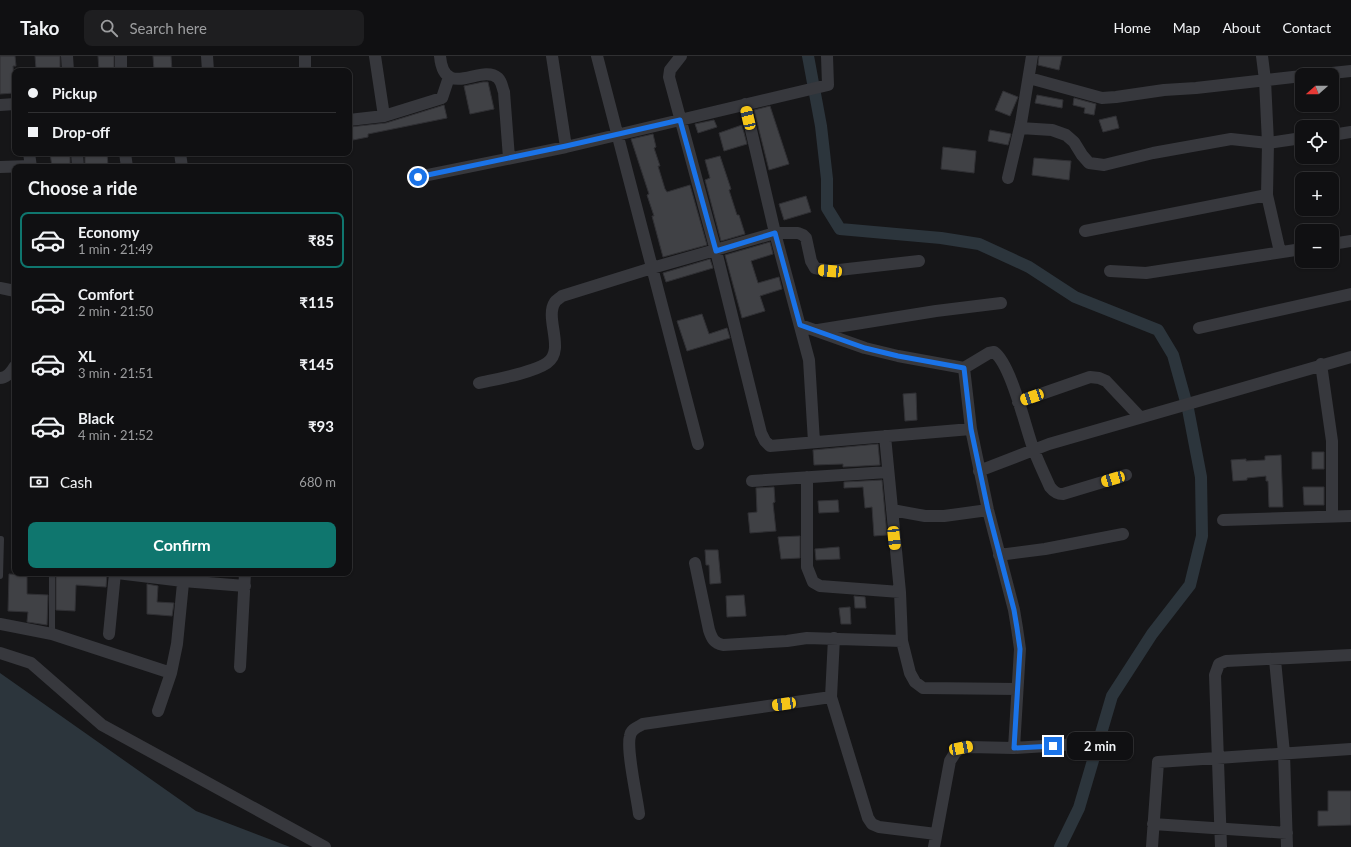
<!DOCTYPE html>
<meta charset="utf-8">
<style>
:root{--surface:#101012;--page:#1e1e20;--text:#f1f3f6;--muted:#9c9d9f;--line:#303032;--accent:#0f766e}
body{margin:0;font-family:Lato,sans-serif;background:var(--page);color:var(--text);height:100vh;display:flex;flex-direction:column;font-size:15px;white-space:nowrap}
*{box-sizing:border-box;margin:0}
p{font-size:13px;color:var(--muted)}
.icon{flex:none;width:22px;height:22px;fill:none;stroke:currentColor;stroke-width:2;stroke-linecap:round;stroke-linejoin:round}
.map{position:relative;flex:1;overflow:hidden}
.details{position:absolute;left:12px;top:108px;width:340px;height:412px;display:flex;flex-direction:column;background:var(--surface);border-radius:8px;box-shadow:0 1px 3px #0004,0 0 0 1px var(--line)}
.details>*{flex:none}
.guide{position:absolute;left:12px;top:12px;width:340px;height:88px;border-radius:8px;box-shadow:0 1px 3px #0004,0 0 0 1px var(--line);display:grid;align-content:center;height:88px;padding:0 16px;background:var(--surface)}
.needle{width:26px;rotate:249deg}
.fabs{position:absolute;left:1295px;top:12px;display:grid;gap:8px}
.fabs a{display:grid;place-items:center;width:44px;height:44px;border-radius:8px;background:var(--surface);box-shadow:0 1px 3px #0004,0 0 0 1px var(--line);font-size:20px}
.end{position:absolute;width:18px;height:18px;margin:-9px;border:5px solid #1a73e8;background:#fff;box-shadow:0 0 0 2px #fff}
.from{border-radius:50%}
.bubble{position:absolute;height:28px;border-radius:8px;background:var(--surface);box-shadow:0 1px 3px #0004,0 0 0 1px var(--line);font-size:13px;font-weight:700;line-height:28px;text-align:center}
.car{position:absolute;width:12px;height:24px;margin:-12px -6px;border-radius:5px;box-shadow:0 0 3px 1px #0007;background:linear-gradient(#f5c518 24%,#345 0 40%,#f5c518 0 76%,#345 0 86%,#f5c518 0)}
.guide b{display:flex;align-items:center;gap:14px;height:38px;font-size:15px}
.guide b+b{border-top:1px solid var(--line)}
.guide i{width:10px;height:10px;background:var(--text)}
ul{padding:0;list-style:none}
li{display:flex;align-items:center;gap:12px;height:56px;margin:0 8px 6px;padding:0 8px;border:2px solid transparent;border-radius:8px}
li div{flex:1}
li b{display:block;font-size:15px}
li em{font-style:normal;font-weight:700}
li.current{border-color:var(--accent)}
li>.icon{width:36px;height:36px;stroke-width:1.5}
h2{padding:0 16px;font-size:18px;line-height:48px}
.pay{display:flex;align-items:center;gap:10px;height:44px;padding:0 16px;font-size:15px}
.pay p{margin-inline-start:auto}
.cta{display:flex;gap:8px;margin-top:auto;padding:8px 16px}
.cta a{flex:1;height:46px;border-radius:8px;background:var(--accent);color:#fff;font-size:16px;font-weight:700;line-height:46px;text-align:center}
header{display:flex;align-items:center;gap:24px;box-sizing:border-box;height:56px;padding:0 20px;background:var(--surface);border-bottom:1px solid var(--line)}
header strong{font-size:19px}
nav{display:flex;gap:22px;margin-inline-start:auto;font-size:14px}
.search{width:280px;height:36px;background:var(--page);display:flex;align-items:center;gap:10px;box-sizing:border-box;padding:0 14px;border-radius:8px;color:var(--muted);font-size:15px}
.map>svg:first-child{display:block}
.water{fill:#2c353c}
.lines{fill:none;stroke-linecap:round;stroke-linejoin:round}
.canal{stroke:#2c353c;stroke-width:12}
.building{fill:#404145;stroke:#303034}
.service{stroke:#37383d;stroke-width:6}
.minor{stroke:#37383d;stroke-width:12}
.route{stroke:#1a73e8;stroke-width:5}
</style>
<header>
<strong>Tako</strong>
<div class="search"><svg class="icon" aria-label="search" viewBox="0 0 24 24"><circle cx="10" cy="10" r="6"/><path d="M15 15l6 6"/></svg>Search here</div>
<nav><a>Home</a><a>Map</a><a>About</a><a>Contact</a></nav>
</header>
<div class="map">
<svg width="1351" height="791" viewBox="0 0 1351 791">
<rect width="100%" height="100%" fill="#161618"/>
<path class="water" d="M 0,617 L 196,755 L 290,791 L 0,791 Z"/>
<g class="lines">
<path class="canal" d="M 808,0 L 821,70 L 827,123 L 827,152 L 840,173 L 941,182 L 979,188 L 1029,211 L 1075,241 L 1158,274 L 1173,299 L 1188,353 L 1201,421 L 1202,480 L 1190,529 L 1152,578 L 1112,640 L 1079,752 L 1060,791"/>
</g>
<path class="building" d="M 0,0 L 15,0 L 16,10 L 13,10 L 15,37 L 0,38 Z
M 35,0 L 60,0 L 60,12 L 36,13 Z
M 98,0 L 114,0 L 114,15 L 99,15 Z
M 153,0 L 171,0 L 172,15 L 154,15 Z
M 1039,0 L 1062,0 L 1059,14 L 1038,9 Z
M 483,26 L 488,26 L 494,53 L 470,58 L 464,30 Z
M 1003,35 L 1018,41 L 1010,60 L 995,54 Z
M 1037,39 L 1063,44 L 1062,52 L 1035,47 Z
M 1074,42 L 1096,48 L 1094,59 L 1084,57 L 1085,52 L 1073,49 Z
M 444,49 L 447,62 L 368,78 L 368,81 L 353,84 L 350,71 L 386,67 Z
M 770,50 L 789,108 L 769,114 L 754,54 Z
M 1116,60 L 1119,72 L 1103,76 L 1099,64 Z
M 714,64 L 717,71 L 698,77 L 695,68 Z
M 742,69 L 747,88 L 724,95 L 719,77 Z
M 990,74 L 1011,78 L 1008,89 L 988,85 Z
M 653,78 L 656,91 L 654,92 L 660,110 L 658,110 L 665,133 L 667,136 L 690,129 L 707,189 L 663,201 L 652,160 L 654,160 L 647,139 L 649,138 L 631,83 Z
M 943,91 L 976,95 L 974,117 L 941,113 Z
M 50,97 L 70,97 L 70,111 L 52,111 Z
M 85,97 L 107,97 L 108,110 L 85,111 Z
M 720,100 L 731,133 L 729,134 L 737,159 L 739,159 L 745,178 L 721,185 L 705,124 L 710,122 L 705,104 Z
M 1034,102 L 1071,105 L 1069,124 L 1032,119 Z
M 806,140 L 811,156 L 784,164 L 779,148 Z
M 770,186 L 773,198 L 751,205 L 758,227 L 779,221 L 782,233 L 760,240 L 765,255 L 742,262 L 725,199 Z
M 710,203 L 713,212 L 666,226 L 663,217 Z
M 702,258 L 709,278 L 727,272 L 730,282 L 687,295 L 677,265 Z
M 916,337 L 917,364 L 905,365 L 903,338 Z
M 878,388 L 880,409 L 843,411 L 843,408 L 814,409 L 813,394 Z
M 1312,396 L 1324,396 L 1324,413 L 1312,413 Z
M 1281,399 L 1283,451 L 1269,451 L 1268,425 L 1266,425 L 1266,420 L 1247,422 L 1247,424 L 1233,425 L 1231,404 L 1246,403 L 1246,405 L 1265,404 L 1265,400 Z
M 882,424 L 887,479 L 874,480 L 872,451 L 865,452 L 863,431 L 844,432 L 844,426 Z
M 774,431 L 775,446 L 773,447 L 776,475 L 750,477 L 748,457 L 757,456 L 756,432 Z
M 1303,431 L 1324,431 L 1324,449 L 1304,449 Z
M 838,444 L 839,456 L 819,457 L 818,445 Z
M 800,480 L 800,502 L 781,503 L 778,481 Z
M 839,491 L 840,503 L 816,504 L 815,493 Z
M 705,494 L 718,494 L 721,527 L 710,528 L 709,509 L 706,509 Z
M 56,517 L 107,517 L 106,531 L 76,529 L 75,555 L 56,554 Z
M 9,518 L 27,519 L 27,538 L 48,539 L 47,569 L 27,566 L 28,556 L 8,555 Z
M 147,528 L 158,530 L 157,546 L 174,547 L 172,560 L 147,558 Z
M 744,539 L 746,560 L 727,561 L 726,540 Z
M 854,540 L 865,541 L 866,552 L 855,552 Z
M 850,551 L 851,568 L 841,568 L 839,552 Z
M 1328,735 L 1351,735 L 1351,769 L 1318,770 L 1318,755 L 1328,755 Z"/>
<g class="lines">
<path class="service" d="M 52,517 L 52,578
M 0,520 L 1,483"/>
<path class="minor" d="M 67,0 L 68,15
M 121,0 L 121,15
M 207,0 L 208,15
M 305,0 L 305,15
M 375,0 L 384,60
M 440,0 C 444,45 481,7 498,22 C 502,26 502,31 504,36 L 509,102
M 552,0 L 566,91
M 597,0 L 698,388
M 681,0 L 670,14 L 669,21 L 716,195 L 761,377 L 765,385 L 770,390 L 971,373
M 1262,0 L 1265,24 L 1268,87 L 1267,139 L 1280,196
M 1313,19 L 1351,15
M 1029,22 L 1102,42 L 1116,41 L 1164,34 L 1196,32 L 1302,20
M 745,48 L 775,177 L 809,304 L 814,386
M 0,49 L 15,48
M 349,64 L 384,60 L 442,42 L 449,21
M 1020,72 L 1052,74 L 1066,79 L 1074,86 L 1082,99 L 1089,107 L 1104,109 L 1153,97 L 1231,83 L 1268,87 L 1302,82
M 1332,79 L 1351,76
M 29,97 L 31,111
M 77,97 L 78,111
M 125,97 L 127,111
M 180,97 L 182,111
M 0,111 L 31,110
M 418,121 L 566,91 L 828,29 L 827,0
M 1008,122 L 1021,67 L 1032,0
M 1085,175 L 1267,139
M 1332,188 L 1351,185
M 1110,215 L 1146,217 L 1302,193
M 0,232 L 15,235
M 800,269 L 865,292 L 898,300 L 964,312 L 971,373 L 988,454 L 1014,554 L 1017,572 L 1020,593 L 1014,692
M 1199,272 L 1351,238
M 818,274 L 936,255 L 1001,247
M 1321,308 L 1332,385 L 1332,461
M 964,312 L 989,297 L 994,296 C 1011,308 1025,370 1033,392 C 1038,405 1044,418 1050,431 C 1054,436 1057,438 1063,438 L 1126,419
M 0,322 C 7,322 12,315 15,310
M 479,327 C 497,323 532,317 547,307 C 566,294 544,262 555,246 C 556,244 560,242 562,240 L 652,212 L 775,177 L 798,177 L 803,179 L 806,182 L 811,205 L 815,212 L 830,215 L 919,205
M 1018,346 L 1090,321 L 1099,322 L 1106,325 L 1140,361
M 885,380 L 900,536 L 902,585 L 910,617 L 915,626 L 923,632 L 1017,633
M 979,415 L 1049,388 L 1351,301
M 807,421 L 807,511 L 813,526 L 820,530 L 900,536
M 752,425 L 888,416
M 892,454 L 925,460 L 944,460 L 988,454
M 1223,464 L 1351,460
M 999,499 L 1045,493 L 1123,478
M 695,507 L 709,574 C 712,583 714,587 723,589 L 787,585 L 807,582 L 902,585
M 117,517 L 183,525 L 245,530
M 0,568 L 52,578 L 171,617
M 109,578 L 115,517
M 834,582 L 831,641 L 868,762 L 872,768 L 879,771 L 936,778
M 0,597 L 31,607 L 102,669 L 325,791
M 1275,604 L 1284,697 L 1287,791
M 240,611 L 245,517
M 158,655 L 171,617 L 177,588 L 184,517
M 639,758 C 637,741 626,693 630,680 C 631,673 638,671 643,668 L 831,641
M 1153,768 L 1287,777
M 934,791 L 950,705 L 955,697 L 961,692 L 969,691 L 1014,692 L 1078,688
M 1152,791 L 1158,706 L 1351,693
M 1221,791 L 1215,619 L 1219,608 L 1226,605 L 1351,599"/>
</g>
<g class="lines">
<path class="route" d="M 418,121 L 566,90 L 680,64 L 716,195 L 775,177 L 800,269 L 865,292 L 898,300 L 964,312 L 971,373 L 988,454 L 1014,554 L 1017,572 L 1020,593 L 1014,692 L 1053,690"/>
</g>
</svg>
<div class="fabs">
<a><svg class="needle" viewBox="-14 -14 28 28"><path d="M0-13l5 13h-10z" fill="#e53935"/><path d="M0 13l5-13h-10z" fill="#9c9d9f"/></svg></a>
<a><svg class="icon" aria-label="locate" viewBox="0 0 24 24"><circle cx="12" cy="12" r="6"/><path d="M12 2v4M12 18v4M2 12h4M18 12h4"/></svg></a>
<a>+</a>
<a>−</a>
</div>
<i class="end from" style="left:418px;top:121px"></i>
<i class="end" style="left:1053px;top:690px"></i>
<div class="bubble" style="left:1067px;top:676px;width:66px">2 min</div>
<i class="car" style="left:748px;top:62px;rotate:347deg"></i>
<i class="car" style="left:830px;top:215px;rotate:274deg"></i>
<i class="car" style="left:1032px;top:341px;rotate:251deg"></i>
<i class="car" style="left:1113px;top:423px;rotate:254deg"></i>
<i class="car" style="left:894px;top:482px;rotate:174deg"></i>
<i class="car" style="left:784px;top:648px;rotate:262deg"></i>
<i class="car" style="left:961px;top:692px;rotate:79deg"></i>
<div class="guide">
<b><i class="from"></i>Pickup</b>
<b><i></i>Drop-off</b>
</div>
<section class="details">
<h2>Choose a ride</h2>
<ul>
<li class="current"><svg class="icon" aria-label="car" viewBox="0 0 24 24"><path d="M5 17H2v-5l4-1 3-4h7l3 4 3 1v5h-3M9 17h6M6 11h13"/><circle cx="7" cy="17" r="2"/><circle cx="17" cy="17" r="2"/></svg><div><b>Economy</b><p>1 min · 21:49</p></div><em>₹85</em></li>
<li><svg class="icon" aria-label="car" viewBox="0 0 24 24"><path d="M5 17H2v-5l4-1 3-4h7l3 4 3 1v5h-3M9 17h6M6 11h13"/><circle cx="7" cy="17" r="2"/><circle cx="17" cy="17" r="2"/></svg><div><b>Comfort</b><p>2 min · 21:50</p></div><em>₹115</em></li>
<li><svg class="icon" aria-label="car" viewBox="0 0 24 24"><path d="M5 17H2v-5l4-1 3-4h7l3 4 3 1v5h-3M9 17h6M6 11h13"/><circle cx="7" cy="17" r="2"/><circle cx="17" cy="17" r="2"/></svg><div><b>XL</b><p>3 min · 21:51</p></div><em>₹145</em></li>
<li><svg class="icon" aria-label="car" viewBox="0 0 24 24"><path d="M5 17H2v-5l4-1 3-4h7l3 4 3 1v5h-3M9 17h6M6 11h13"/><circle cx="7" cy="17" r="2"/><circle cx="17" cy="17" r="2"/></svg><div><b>Black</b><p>4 min · 21:52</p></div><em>₹93</em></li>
</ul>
<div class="pay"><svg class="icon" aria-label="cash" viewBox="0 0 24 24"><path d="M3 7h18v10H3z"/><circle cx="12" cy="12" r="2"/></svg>Cash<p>680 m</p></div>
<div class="cta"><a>Confirm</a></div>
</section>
</div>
